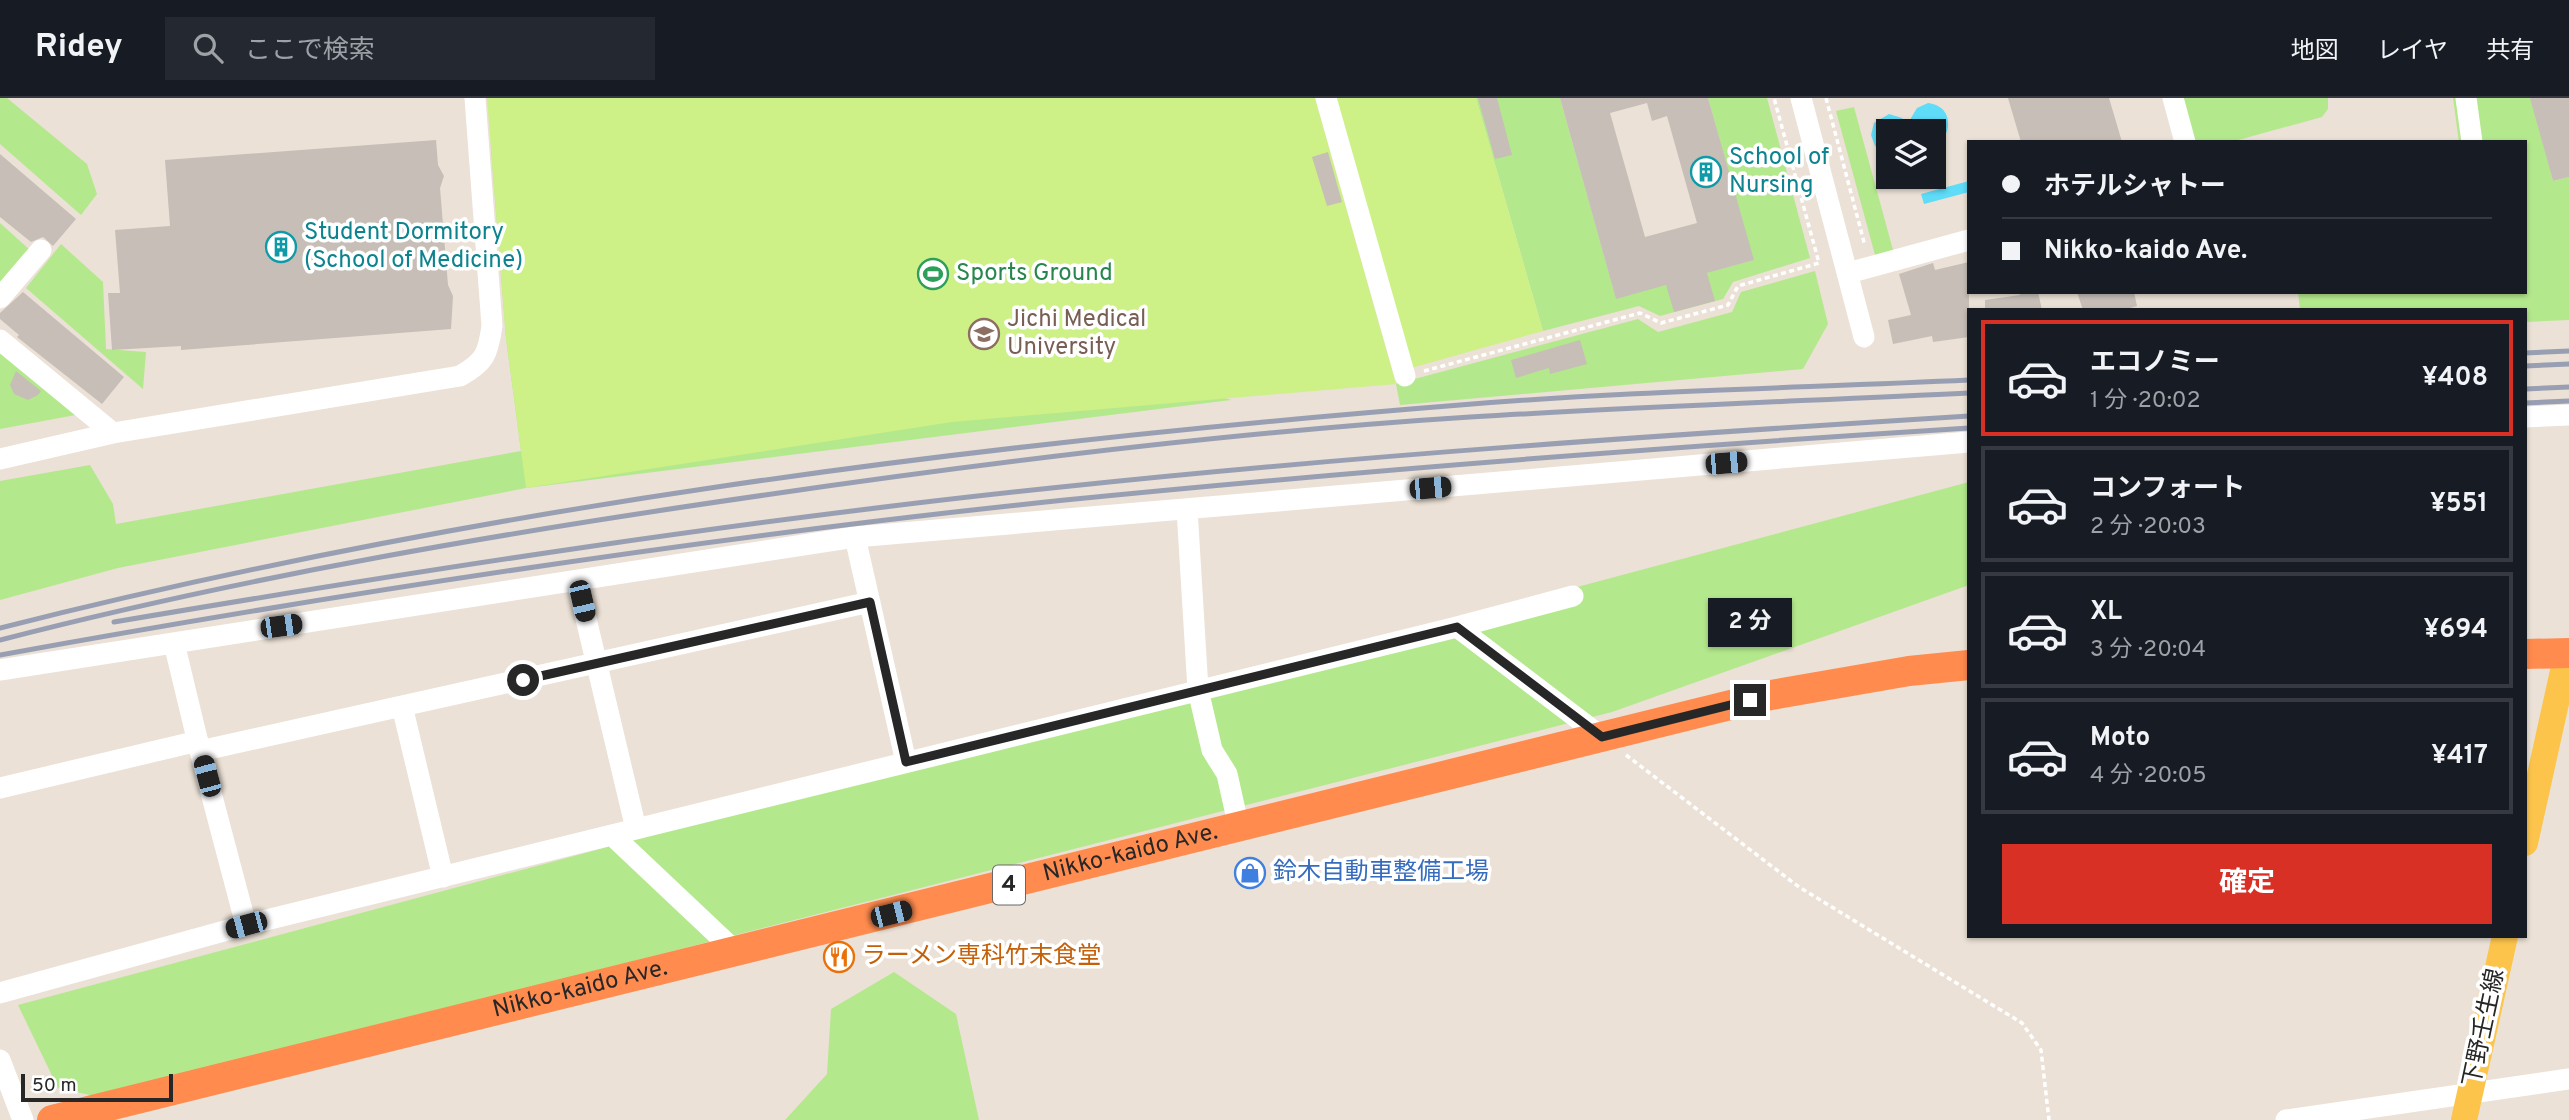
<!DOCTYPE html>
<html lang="ja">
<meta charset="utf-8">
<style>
:root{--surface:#171b24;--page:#242831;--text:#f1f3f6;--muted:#9ea1a6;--line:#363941;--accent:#d93025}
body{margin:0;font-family:Overpass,"Noto Sans JP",sans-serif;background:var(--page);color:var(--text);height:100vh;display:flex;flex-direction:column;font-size:26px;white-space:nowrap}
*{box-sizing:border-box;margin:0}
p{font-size:23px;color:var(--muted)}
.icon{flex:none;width:38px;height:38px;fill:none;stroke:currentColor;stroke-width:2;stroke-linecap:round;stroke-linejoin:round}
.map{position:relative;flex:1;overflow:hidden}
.sheet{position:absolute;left:1967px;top:210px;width:560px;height:630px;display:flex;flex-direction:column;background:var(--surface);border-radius:0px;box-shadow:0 2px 5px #0004}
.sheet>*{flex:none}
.banner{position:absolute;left:1967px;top:42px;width:560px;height:154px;border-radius:0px;box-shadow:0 2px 5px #0004;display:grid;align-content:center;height:154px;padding:0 35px;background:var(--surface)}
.tools{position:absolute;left:1876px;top:21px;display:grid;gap:14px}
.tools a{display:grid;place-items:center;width:70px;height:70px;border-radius:0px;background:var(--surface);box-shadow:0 2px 5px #0004;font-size:35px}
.scale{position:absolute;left:21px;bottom:18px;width:152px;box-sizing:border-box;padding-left:7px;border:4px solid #272727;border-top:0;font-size:19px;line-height:24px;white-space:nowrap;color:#272727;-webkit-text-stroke:5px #fff;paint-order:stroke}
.end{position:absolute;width:32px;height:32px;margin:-16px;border:9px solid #272727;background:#fff;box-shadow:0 0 0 4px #fff}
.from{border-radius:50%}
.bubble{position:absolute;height:49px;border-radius:0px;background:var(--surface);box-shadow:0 2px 5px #0004;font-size:23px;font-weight:700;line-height:49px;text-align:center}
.car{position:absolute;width:21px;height:42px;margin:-21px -10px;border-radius:9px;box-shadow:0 0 5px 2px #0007;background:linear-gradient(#222 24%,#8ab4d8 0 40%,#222 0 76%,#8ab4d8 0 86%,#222 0)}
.banner b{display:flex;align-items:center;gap:24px;height:66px;font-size:26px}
.banner b+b{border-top:2px solid var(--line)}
.banner i{width:18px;height:18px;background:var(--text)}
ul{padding:12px 0 0;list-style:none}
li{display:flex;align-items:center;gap:21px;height:116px;margin:0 14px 10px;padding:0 21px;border:4px solid var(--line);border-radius:0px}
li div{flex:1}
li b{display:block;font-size:26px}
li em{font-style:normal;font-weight:700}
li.active{border-color:var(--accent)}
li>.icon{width:63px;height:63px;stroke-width:1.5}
.primary-button{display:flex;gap:14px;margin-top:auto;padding:14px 35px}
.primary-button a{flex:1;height:80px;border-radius:0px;background:var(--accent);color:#fff;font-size:28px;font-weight:700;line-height:80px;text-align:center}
header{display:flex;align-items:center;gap:42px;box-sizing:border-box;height:98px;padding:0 35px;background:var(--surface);border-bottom:2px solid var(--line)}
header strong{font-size:33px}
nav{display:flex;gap:38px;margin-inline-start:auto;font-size:24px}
.search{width:490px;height:63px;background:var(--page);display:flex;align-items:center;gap:18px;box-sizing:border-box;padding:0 24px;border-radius:0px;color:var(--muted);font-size:26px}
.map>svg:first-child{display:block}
.green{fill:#b4e88d}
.pitch{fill:#cdf087}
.water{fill:#5edcf8}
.building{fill:#c6beb7;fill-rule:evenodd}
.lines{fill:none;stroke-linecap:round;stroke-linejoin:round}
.path{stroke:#fff;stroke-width:3.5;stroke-dasharray:5 3.5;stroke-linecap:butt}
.minor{stroke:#fff;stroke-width:21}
.major{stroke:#fcc44b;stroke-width:26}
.highway{stroke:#ff8b4e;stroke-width:30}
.rail{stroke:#999fb3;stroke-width:5}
.route{stroke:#272727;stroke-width:9}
.labels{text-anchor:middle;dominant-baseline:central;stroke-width:7;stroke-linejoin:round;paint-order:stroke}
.shield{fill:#fff;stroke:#686868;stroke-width:2}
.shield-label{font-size:23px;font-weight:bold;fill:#272727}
.culture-label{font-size:24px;fill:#0d838f;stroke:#fff;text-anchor:start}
.leisure-label{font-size:24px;fill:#27864d;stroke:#fff;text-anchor:start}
.education-label{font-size:24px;fill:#785e54;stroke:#fff;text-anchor:start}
.street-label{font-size:24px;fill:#272727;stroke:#fff}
.shop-label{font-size:24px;fill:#366cbe;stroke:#fff;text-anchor:start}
.food-label{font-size:24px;fill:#c56008;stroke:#fff;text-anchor:start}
</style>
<header>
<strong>Ridey</strong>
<div class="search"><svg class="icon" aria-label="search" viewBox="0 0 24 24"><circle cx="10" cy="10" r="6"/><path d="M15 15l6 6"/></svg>ここで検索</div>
<nav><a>地図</a><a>レイヤ</a><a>共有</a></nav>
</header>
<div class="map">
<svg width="2569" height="1022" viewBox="0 0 2569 1022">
<rect width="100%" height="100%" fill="#ebe1d6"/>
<path class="green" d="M 0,0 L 7,0 L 87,66 L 97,96 L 81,117 L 0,46 Z
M 1476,0 L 1560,0 L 1616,200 L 1753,162 L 1708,0 L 1767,0 L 1810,160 L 1733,184 L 1723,201 L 1660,218 L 1639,208 L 1543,233 Z
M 2180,0 L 2328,0 L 2328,11 L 2322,19 L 2231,44 L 2193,44 Z
M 2453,0 L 2531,0 L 2553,83 L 2569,79 L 2569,222 L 2525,224 L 2525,212 L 2300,212 L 2298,194 L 2525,194 L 2525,44 L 2459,44 Z
M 1854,9 L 1893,152 L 1875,157 L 1836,13 Z
M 501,43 L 1231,302 L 526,390 L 118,470 L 0,502 L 0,383 L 90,367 L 113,406 L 116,426 L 521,353 L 506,240 L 491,52 Z
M 0,125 L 31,153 L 0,190 Z
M 61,146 L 103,184 L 106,251 L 146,254 L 143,291 L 26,190 Z
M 1815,173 L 1828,226 L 1803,271 L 1400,307 L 1396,286 L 1638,221 L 1658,234 L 1732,214 L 1741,194 Z
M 0,248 L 81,316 L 0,331 Z
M 1969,384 L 1969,487 L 1612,614 L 99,999 L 58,990 L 18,907 Z
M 894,874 L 956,916 L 979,1022 L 785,1022 L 827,976 L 831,911 Z"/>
<path class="pitch" d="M 487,0 L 1315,0 L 1396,286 L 952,324 L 526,390 L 506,240 Z
M 1334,0 L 1476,0 L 1543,233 L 1411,270 Z"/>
<path class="water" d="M 1928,5 C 1944,7 1951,18 1947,34 L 1934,44 L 1934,33 L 1912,33 L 1911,20 L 1917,10 Z
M 1889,16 L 1902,20 L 1909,33 L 1888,33 L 1888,55 L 1875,48 L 1871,37 L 1874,25 Z
M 1969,83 L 1969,94 L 1924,106 L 1921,96 Z"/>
<path class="building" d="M 1478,0 L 1497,0 L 1512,57 L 1495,61 Z
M 1560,0 L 1708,0 L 1754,162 L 1707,175 L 1715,203 L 1674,214 L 1666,187 L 1616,201 ZM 1647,5 L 1652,23 L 1667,18 L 1697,125 L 1645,139 L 1610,15 Z
M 2008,0 L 2109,0 L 2122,44 L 2021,44 Z
M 2530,0 L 2569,0 L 2569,79 L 2553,83 Z
M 436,42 L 438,67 L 444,78 L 440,90 L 448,187 L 453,198 L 451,231 L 181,252 L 181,248 L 112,252 L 108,195 L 120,195 L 115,132 L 170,128 L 165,62 Z
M 1328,54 L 1342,104 L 1327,108 L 1312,59 Z
M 0,56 L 76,121 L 53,148 L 43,139 L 31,144 L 0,119 Z
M 1969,164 L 1969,239 L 1933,244 L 1932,238 L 1893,246 L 1888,222 L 1911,217 L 1899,176 L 1933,165 L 1935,172 Z
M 23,194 L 124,279 L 102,306 L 17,239 L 19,237 L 0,221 L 0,215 Z
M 2019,194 L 2038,194 L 2042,212 L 1985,212 L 1985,202 L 2020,197 Z
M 2077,194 L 2134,194 L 2137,208 L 2123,212 L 2083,212 Z
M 1580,242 L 1587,266 L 1550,276 L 1549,270 L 1516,280 L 1511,262 Z
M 16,273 L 41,293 L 38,297 L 28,302 L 14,296 L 10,287 Z"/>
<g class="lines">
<path class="path" d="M 1826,0 L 1865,148
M 1424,273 L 1640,215 L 1661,225 L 1728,207 L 1738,188 L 1819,165 L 1774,0
M 1626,657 L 1799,789 L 2022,925 L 2041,952 L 2049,1022"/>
<path class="minor" d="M 1326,0 L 1405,278
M 1801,0 L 1864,239
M 2173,0 L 2185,44
M 2466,0 L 2472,44
M 1848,175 L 1969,142
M 0,200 L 41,152
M 0,242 L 113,335
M 2525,319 L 2569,317
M 0,361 L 113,335 L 460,278 C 485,264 488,256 492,228 L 475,0
M 1187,411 L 1198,592 L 1212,652 L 1227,676 L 1239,730
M 855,439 L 906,664
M 577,483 L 636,731
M 1457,529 L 1573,498
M 174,545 L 200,653 L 402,608
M 0,572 L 855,439 L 1969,344
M 200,653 L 246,827
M 0,690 L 198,643
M 612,737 L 736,854
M 443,779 L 402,608 L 870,504
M 0,895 L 246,827 L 1457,529 L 1602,639
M 0,962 L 23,1022
M 2286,1022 L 2569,981"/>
<path class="major" d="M 2525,745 L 2567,555
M 2464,1022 L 2505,838"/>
<g class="highway">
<path d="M 2525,556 L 2569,555"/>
<path id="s1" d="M 52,1022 L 1771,597 L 1909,573 L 1969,567"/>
</g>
<path class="rail" d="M 2525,255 L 2569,253
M 2525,268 L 2569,266
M 2525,291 L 2569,289
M 2525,305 L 2569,303
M 114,524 C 428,471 744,422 1061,389 C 1363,357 1666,337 1969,318
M 0,530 C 477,409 970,346 1460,307 C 1629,293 1799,290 1969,282
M 0,542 C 252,477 508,434 765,397 C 999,363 1234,334 1470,319 C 1636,309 1803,303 1969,295
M 0,557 C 353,493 708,439 1065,402 C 1366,372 1667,349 1969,330"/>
</g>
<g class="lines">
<path class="route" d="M 523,582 L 870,504 L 906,664 L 1457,529 L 1602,639 L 1750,602"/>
</g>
<defs>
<g id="building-ring" transform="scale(1.575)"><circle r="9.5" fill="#fff" stroke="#0f9aa8" stroke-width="1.5"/><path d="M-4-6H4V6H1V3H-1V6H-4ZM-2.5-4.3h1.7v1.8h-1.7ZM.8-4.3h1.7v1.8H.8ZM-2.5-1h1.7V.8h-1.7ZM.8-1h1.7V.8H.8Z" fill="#0f9aa8"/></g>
<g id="stadium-ring" transform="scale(1.575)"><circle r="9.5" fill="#fff" stroke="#2e9e5b" stroke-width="1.5"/><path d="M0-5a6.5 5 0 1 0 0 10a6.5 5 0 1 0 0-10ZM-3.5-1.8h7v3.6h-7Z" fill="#2e9e5b"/></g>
<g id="university-ring" transform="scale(1.575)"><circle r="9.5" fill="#fff" stroke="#8d6e63" stroke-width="1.5"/><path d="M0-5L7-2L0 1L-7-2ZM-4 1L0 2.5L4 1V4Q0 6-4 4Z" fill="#8d6e63"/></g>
<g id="shop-ring" transform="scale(1.575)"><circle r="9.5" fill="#fff" stroke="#3f7fe0" stroke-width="1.5"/><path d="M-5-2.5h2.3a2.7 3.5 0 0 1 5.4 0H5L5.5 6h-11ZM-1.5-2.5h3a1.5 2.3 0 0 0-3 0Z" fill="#3f7fe0"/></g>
<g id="restaurant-ring" transform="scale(1.575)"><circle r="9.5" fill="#fff" stroke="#e8710a" stroke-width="1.5"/><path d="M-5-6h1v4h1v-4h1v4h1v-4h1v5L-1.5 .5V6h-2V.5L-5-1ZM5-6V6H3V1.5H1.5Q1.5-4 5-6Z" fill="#e8710a"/></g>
</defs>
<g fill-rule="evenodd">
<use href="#building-ring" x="1706" y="74"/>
<use href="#building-ring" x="281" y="149"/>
<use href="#stadium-ring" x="933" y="176"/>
<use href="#university-ring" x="984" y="236"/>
<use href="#shop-ring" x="1250" y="775"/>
<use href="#restaurant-ring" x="839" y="859"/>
</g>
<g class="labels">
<rect class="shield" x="993" y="767.5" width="32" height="39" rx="5"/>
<g class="shield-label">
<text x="1009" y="787">4</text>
</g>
<g class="culture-label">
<text x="1729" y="60">School of<tspan x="1729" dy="28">Nursing</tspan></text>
<text x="304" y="135">Student Dormitory<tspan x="304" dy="28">(School of Medicine)</tspan></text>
</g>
<g class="leisure-label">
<text x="956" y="176">Sports Ground</text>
</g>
<g class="education-label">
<text x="1007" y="222">Jichi Medical<tspan x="1007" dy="28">University</tspan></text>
</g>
<g class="street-label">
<text stroke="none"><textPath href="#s1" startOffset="1111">Nikko-kaido Ave.</textPath></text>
<text stroke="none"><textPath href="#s1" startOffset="544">Nikko-kaido Ave.</textPath></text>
<text transform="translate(2485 930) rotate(-78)">下野壬生線</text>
</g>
<g class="shop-label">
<text x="1273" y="775">鈴木自動車整備工場</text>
</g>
<g class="food-label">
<text x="862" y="859">ラーメン専科竹末食堂</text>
</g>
</g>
</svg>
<div class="tools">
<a><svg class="icon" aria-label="layers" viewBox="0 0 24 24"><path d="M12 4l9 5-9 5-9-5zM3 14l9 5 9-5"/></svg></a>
</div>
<div class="scale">50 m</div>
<i class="end from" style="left:523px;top:582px"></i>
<i class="end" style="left:1750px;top:602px"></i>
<div class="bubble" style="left:1708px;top:500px;width:84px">2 分</div>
<i class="car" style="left:1726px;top:365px;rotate:85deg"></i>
<i class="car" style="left:1430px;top:390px;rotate:85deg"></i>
<i class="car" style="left:582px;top:503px;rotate:167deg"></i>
<i class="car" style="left:281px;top:528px;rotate:82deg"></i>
<i class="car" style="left:207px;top:678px;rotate:345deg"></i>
<i class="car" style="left:891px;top:816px;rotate:76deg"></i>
<i class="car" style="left:246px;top:827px;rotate:255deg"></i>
<div class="banner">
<b><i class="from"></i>ホテルシャトー</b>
<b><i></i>Nikko-kaido Ave.</b>
</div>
<section class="sheet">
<ul>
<li class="active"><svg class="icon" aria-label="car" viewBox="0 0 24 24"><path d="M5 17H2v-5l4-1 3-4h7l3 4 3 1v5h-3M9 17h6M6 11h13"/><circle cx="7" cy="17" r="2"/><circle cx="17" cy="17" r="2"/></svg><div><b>エコノミー</b><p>1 分 · 20:02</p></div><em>¥408</em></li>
<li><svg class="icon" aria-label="car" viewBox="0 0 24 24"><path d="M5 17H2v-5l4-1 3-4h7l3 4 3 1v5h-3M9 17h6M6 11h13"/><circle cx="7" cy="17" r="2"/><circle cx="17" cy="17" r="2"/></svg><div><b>コンフォート</b><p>2 分 · 20:03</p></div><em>¥551</em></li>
<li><svg class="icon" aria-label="car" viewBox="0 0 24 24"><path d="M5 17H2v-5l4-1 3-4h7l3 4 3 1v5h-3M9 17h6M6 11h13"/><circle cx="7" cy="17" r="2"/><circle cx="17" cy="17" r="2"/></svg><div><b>XL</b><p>3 分 · 20:04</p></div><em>¥694</em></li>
<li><svg class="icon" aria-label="car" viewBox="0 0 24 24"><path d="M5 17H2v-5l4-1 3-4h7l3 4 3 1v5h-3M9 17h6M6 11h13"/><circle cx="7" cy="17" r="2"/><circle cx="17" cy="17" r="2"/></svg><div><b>Moto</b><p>4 分 · 20:05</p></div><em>¥417</em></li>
</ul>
<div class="primary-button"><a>確定</a></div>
</section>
</div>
